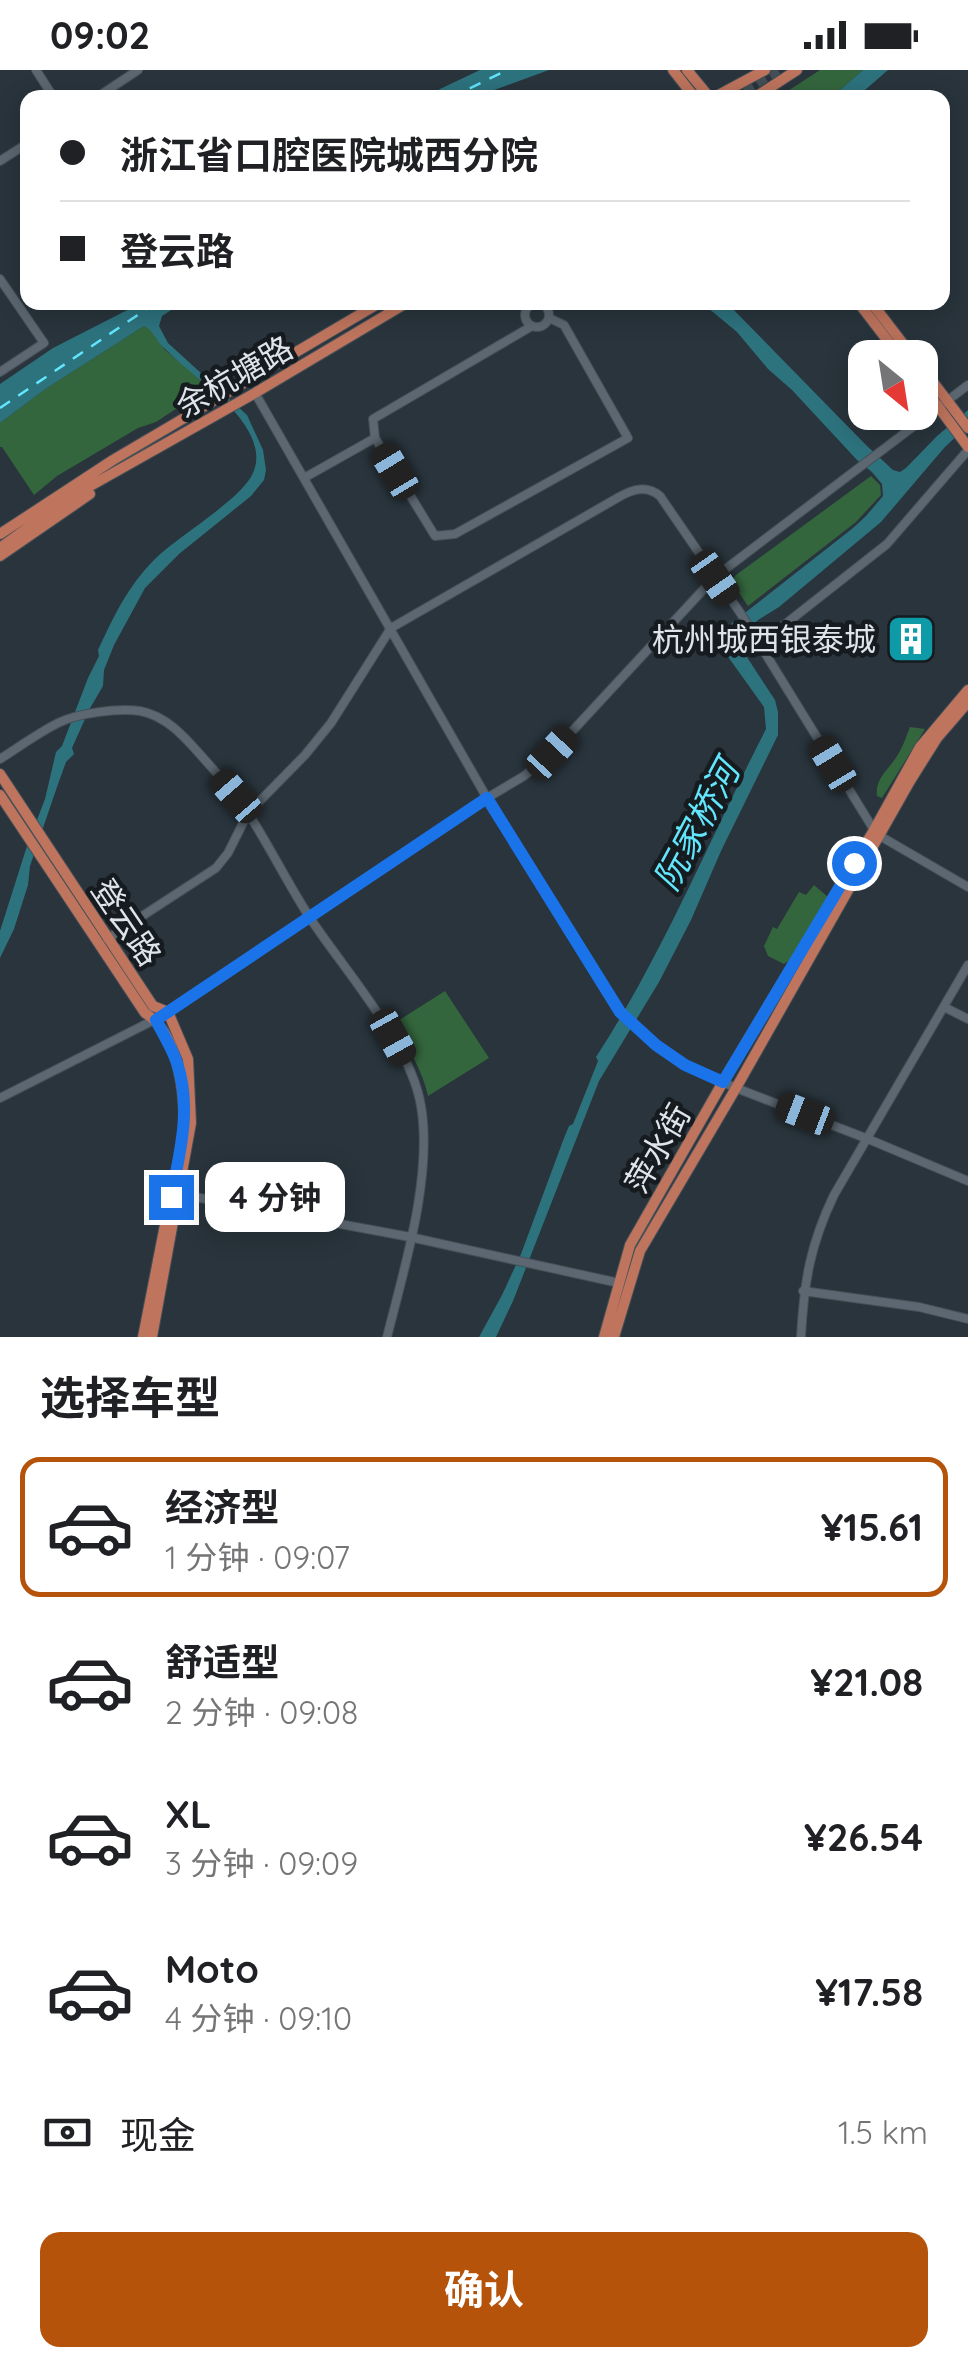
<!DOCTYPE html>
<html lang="zh">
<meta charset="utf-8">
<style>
:root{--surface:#fff;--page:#f2f2f2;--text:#202124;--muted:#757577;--line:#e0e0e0;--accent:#b45309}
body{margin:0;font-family:Quicksand,"Noto Sans SC",sans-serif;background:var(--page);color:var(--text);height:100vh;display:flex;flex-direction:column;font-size:38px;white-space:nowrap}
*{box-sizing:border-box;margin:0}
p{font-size:32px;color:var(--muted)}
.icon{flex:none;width:55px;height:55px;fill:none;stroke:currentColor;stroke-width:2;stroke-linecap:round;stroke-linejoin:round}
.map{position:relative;height:1267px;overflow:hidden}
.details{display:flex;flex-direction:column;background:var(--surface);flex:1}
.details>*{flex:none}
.hud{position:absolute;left:20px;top:20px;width:930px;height:220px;border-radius:20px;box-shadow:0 5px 25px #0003;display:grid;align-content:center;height:220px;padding:0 40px;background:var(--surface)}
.needle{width:65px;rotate:150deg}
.fabs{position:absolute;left:848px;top:270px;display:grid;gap:20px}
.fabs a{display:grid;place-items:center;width:90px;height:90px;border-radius:20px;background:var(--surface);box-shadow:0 5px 25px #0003;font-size:50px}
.end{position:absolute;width:45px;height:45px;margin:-22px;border:12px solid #1a73e8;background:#fff;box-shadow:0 0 0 5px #fff}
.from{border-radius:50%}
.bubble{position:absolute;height:70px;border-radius:20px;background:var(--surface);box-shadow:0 5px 25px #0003;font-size:32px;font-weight:700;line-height:70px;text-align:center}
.car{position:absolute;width:30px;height:60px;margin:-30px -15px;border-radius:12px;box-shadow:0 0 8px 2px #0007;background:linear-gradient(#222 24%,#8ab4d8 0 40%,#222 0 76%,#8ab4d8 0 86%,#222 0)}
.hud b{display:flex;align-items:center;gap:35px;height:95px;font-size:38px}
.hud b+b{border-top:2px solid var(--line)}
.hud i{width:25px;height:25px;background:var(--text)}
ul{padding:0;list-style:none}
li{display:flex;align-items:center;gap:30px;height:140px;margin:0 20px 15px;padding:0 20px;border:5px solid transparent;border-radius:20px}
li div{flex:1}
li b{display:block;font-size:38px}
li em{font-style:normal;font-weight:700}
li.active{border-color:var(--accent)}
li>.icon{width:90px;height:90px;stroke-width:1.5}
h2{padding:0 40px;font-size:45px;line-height:120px}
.pay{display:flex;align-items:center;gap:25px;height:110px;padding:0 40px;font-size:38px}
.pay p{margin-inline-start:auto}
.cta{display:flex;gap:20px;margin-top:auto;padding:20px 40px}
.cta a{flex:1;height:115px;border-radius:20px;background:var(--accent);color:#fff;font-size:40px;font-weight:700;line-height:115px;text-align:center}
.status{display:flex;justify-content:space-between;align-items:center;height:70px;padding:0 50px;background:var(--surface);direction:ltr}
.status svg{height:28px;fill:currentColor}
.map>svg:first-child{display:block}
.green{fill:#34663d}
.water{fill:#2d737e}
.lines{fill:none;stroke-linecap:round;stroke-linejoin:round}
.ferry{stroke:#62e6fd;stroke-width:2.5;stroke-dasharray:12 10;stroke-linecap:butt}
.major-tunnel{stroke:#444e56;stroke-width:10;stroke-dasharray:10 5;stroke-linecap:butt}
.minor-casing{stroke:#464f57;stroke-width:10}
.major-casing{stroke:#464f57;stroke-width:12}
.minor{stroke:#5c6771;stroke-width:8}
.major{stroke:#be745d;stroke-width:10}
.route{stroke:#1a73e8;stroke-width:12}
.labels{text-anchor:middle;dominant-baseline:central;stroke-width:9;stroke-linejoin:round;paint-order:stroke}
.street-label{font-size:32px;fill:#dde4ea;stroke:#161b1f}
.poi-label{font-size:32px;fill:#dde4ea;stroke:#161b1f;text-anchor:end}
.water-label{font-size:35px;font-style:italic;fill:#62e6fd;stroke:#161b1f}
</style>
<div class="status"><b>09:02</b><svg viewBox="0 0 49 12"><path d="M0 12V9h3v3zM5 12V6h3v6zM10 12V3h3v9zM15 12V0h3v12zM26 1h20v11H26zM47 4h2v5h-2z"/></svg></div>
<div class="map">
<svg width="968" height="1267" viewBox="0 0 968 1267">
<rect width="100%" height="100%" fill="#29343c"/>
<path class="green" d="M 820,0 L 863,0 L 832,27 L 777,28 Z
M 144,256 L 151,259 L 164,279 L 209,317 L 156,352 L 138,358 L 57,406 L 34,425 L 2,377 L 0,377 L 0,353 L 44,320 Z
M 871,406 L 880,415 L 881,425 L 856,452 L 748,536 L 735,517 L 733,509 L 736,505 Z
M 910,657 L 925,659 L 882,728 L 877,726 C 875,709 887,701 895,689 C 902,680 906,667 910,657 Z
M 814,815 L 828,827 L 790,890 L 784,894 L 768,886 L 764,876 L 773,857 L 777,859 L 799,822 L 806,825 Z
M 445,921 L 489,988 L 428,1026 C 422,999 408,977 393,954 Z"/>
<path class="water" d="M 480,0 L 549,0 L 475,27 L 428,27 L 440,19 Z
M 863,0 L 888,0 L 857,27 L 832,27 Z
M 141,233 L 182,233 L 162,246 L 159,256 L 168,273 L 247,345 L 263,380 L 266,400 L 264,410 L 251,426 L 179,484 L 145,518 L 114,575 L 104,600 L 103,616 L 89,640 L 72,678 L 74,684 L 66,692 L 57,717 L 30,796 L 28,815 L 14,859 L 0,888 L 0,861 L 27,776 L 45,729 L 56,682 L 62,676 L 88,608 L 99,586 L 98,580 C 114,546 127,517 155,489 C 177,467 242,429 253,403 C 269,367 223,328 199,309 C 187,299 175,289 164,278 C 156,271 154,261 144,256 L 44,320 L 0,353 L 0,314 L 53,278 Z
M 702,233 L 727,233 L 867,376 L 893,400 L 900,402 L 906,398 L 937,366 L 968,340 L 968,355 L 944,378 L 881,452 L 779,537 L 758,550 L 739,569 L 739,575 L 775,630 L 778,642 L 778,665 L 721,781 L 691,850 L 659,912 L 599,1011 L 513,1231 L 496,1267 L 479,1267 L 502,1225 L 521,1184 L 564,1068 L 569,1056 L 573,1054 L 598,991 L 596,987 C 663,884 710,768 766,659 L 764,637 L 721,577 L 720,569 L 724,562 L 732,553 L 853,458 L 866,446 L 883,426 L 882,414 L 872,402 L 857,390 L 792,320 L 768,299 L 737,262 Z"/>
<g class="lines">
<path class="ferry" d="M 450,28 L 507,0
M 0,338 L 157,232"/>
<path class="major-tunnel" d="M 731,28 L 778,0"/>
<g class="minor-casing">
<path id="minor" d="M 36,0 L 54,28
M 96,28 L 138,0
M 0,91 L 28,73
M 0,209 L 44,273 L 0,302
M525 245a12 12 0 1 1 24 0a12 12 0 1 1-24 0Z
M 532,256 L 373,349 L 375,368 L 435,466 L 455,464 L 628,368 L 564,255 L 549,248
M 255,323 L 487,728 L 620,943 L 656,975 L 685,995 L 736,1018 L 868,1069 L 968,1111
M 304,408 L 375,368
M 760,574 L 887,474 L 968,380
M 0,689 C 19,677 38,663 58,653 C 78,643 118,638 140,641 C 168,646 187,670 205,690 C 220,707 236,724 248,743 C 270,777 288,814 310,848 C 345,901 411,974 421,1036 C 433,1106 404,1199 387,1267
M 107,869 L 216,798 L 228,783 L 248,743 L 305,685 L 331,653 L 391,558 L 619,427 C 633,419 647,415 660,426 L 741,544 L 874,760 L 880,766 L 968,817
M 944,937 L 968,949
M 0,1028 L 156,949 L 487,728 L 524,706 L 552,683 L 715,507 L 968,315
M 179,1124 L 410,1167 L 619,1213
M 803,1221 L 919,1237 L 968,1249
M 801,1267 C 804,1212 810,1175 834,1125 L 968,895"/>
</g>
<g class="major-casing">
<path id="major" d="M 673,0 L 695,28
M 687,0 L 710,28
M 713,28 L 765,0
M 754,28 L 797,0
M 858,232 L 901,288
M 871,232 L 914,288
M 920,295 L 968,358
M 920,312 L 968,377
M 0,464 L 113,390 L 381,232
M 0,478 L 69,428 L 255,323 L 408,232
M 0,486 L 90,424
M 0,704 L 153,936 L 168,942 L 188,989 L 191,1053 L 152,1267
M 0,725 L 145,943 C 180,964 185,1027 184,1063
M 143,1267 L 174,1109
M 604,1267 L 630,1175 L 723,1012 L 874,760 L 920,677 L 968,620
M 614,1267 L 640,1181 L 736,1018 L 910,711 L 937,668 L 968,632"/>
</g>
<use href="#minor" class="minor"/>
<use href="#major" class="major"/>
</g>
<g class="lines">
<path class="route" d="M 171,1127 C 180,1083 192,1037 177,993 C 172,978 163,964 156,950 L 487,728 L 620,942 L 656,975 L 685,995 L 723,1012 L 854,793"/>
</g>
<defs>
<g id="building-square" transform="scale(2.5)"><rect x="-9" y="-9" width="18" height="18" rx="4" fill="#0f9aa8" stroke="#161b1f"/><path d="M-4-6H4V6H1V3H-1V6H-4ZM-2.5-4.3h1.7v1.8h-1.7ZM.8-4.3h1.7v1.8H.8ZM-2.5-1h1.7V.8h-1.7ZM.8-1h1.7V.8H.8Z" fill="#fff"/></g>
</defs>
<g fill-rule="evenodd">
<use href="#building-square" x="911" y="569"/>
</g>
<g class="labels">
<g class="street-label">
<text transform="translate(234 306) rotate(-30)">余杭塘路</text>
<text transform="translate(127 852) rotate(56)">登云路</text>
<text transform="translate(657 1078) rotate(-60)">萍水街</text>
</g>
<g class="poi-label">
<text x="876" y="569">杭州城西银泰城</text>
</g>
<g class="water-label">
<text transform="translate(696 755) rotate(-62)">阮家桥河</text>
</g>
</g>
</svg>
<div class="fabs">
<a><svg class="needle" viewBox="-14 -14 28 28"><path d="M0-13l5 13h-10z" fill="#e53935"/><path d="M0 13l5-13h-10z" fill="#757577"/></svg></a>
</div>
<i class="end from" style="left:854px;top:793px"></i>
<i class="end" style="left:171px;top:1127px"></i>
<div class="bubble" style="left:205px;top:1092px;width:140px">4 分钟</div>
<i class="car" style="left:395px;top:401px;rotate:329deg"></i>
<i class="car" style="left:715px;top:508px;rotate:145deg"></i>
<i class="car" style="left:552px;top:683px;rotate:43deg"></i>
<i class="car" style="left:833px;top:694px;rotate:329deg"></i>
<i class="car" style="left:236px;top:726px;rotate:319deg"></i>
<i class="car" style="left:393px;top:967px;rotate:151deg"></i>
<i class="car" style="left:805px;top:1044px;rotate:291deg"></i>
<div class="hud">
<b><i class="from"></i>浙江省口腔医院城西分院</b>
<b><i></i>登云路</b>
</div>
</div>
<section class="details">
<h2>选择车型</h2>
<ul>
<li class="active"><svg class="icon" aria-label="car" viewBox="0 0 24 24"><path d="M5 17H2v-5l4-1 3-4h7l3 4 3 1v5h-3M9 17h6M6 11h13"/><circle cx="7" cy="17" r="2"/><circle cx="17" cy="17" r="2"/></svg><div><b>经济型</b><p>1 分钟 · 09:07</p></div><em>¥15.61</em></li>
<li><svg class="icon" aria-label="car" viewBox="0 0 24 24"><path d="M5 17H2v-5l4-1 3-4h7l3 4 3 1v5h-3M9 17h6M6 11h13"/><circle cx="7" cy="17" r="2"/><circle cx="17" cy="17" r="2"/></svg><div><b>舒适型</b><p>2 分钟 · 09:08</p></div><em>¥21.08</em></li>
<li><svg class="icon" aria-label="car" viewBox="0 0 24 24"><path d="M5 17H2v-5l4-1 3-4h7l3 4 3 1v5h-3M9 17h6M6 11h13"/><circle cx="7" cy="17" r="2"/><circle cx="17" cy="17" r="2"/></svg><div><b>XL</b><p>3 分钟 · 09:09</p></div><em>¥26.54</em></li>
<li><svg class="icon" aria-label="car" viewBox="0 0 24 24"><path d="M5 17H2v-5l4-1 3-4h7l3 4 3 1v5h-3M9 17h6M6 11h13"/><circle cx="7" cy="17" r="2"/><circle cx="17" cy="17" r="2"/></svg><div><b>Moto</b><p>4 分钟 · 09:10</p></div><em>¥17.58</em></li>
</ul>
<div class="pay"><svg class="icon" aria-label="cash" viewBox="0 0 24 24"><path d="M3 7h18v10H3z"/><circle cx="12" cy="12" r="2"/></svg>现金<p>1.5 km</p></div>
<div class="cta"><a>确认</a></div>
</section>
